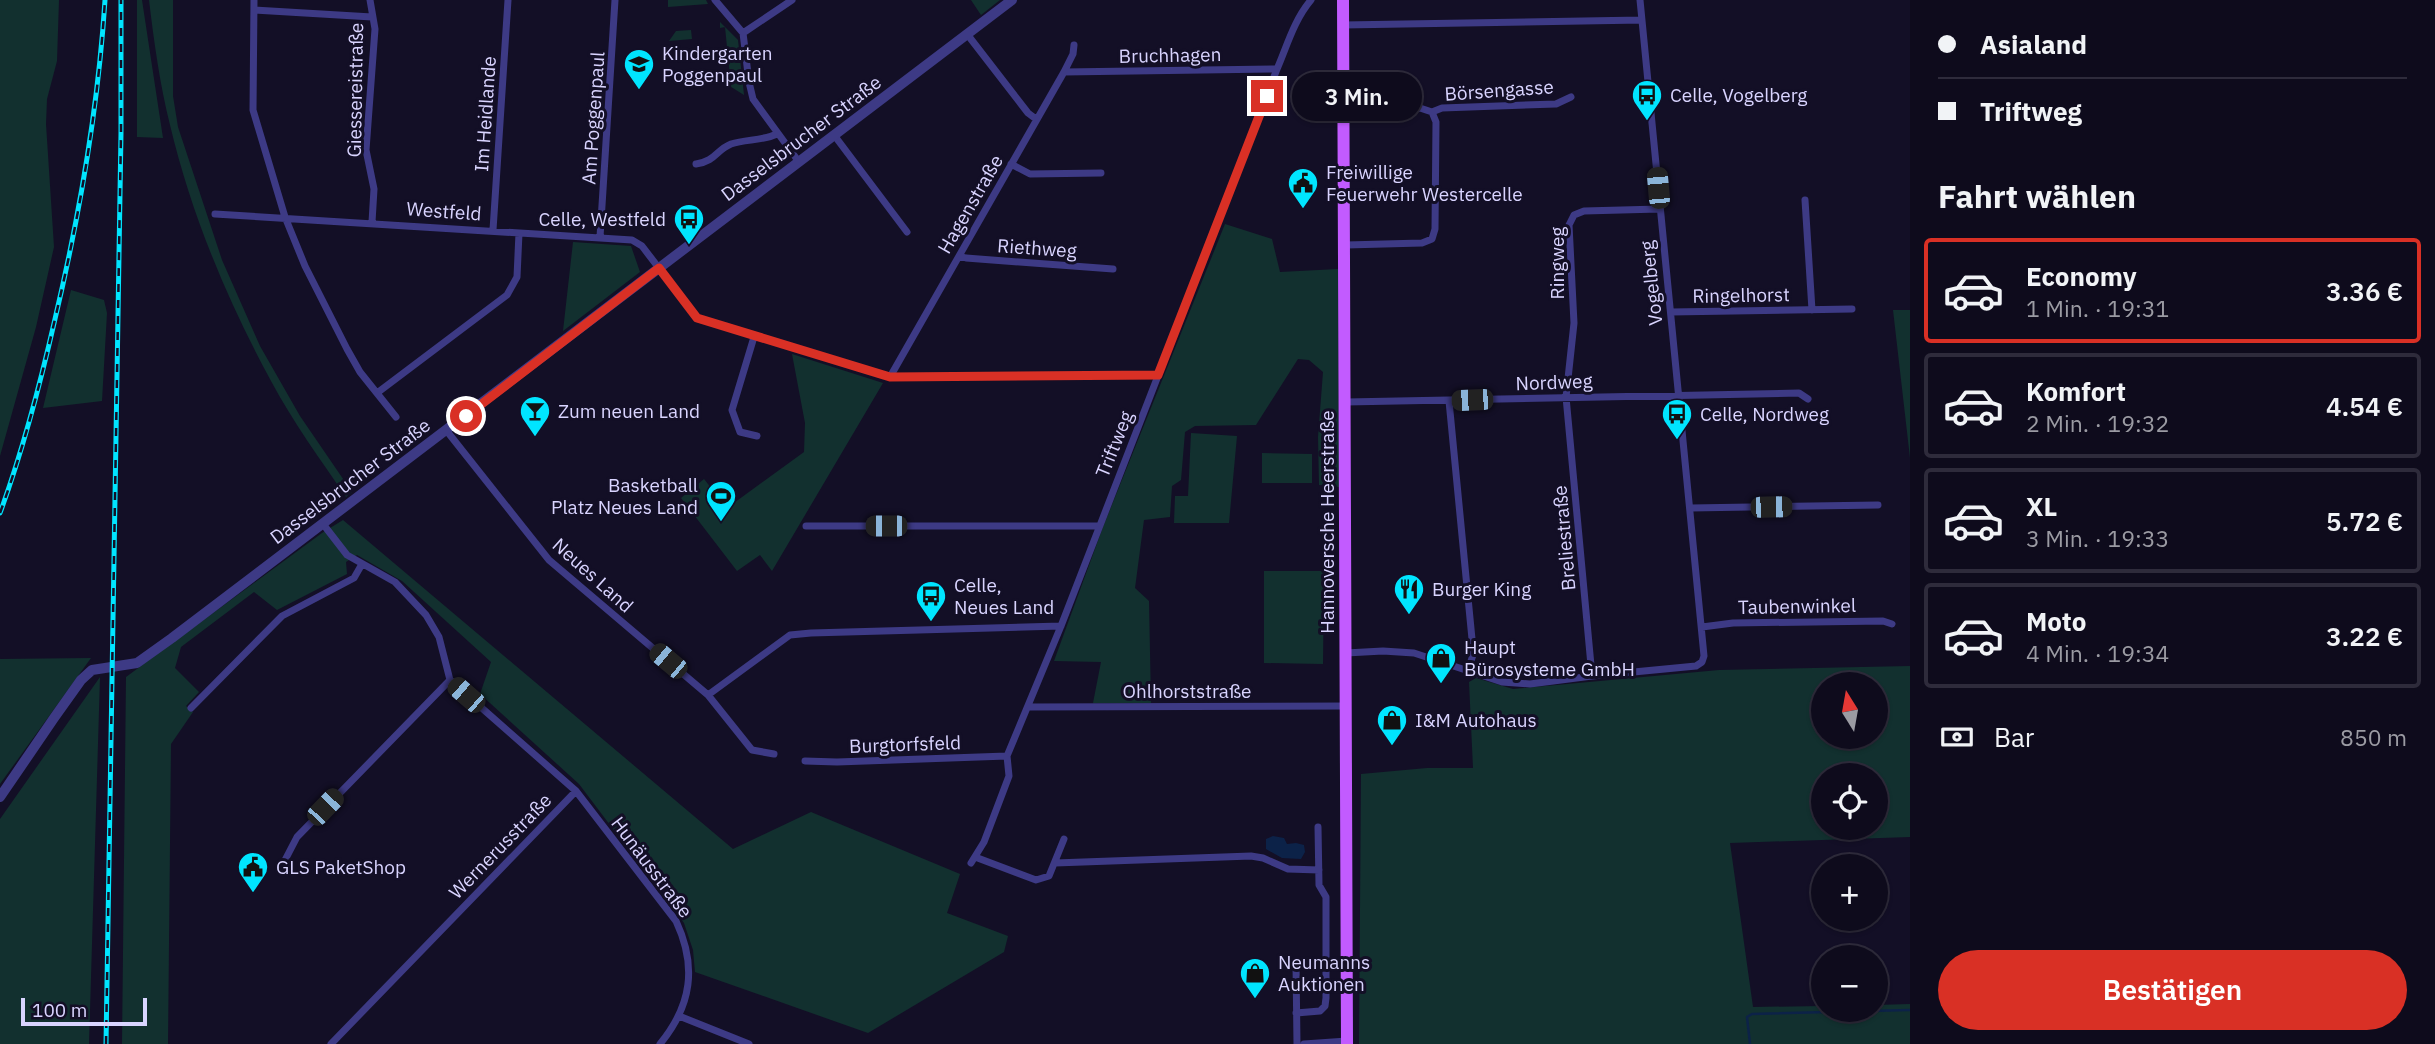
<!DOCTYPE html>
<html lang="de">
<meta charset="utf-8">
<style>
:root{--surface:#0e0b1c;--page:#171425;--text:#f1f3f6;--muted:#9b9ba3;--line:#2e2b3b;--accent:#d93025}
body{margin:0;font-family:"IBM Plex Sans",sans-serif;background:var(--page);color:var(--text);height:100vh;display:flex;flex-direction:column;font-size:26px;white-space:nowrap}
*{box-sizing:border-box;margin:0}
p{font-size:23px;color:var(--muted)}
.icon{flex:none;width:38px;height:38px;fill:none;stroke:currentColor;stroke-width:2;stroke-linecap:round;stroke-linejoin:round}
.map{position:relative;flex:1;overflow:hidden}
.drawer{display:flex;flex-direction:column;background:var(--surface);width:525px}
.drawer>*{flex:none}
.guide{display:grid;align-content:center;height:154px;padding:0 28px;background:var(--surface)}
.needle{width:46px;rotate:349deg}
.controls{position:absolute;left:1811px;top:672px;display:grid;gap:14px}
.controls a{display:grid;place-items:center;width:77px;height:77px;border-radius:50%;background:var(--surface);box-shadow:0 2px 5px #0004,0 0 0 2px var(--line);font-size:35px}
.scale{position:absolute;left:21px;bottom:18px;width:126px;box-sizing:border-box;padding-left:7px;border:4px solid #d9d4ff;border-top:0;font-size:19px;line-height:24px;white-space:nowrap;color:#d9d4ff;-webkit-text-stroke:5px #130f26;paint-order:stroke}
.end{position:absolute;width:32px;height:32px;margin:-16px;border:9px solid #d93025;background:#fff;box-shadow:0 0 0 4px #fff}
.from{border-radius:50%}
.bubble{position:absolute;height:49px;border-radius:24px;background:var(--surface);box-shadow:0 2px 5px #0004,0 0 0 2px var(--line);font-size:23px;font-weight:600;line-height:49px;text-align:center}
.car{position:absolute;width:21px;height:42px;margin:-21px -10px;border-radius:9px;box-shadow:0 0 5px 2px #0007;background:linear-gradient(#222 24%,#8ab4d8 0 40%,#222 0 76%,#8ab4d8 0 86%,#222 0)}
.guide b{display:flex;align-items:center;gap:24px;height:66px;font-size:26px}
.guide b+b{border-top:2px solid var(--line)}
.guide i{width:18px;height:18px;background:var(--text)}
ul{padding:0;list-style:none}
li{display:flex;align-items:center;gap:21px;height:105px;margin:0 14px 10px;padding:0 14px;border:4px solid var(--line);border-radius:7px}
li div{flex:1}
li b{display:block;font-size:26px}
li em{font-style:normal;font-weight:600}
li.on{border-color:var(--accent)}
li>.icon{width:63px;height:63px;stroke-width:1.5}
h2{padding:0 28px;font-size:32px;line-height:84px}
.pay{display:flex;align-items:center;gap:18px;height:77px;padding:0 28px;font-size:26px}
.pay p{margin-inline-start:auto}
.primary-button{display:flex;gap:14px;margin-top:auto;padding:14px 28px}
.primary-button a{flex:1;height:80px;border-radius:42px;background:var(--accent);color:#fff;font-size:28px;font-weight:600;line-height:80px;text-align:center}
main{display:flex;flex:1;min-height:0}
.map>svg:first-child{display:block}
.green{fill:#12302f;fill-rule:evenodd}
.water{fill:#0c2248}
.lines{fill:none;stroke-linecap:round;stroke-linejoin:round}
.stream{stroke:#0c2248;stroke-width:2.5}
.minor{stroke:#3d3a85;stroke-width:7}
.tertiary{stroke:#3d3a85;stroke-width:10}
.primary{stroke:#c25bff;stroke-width:12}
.rail-casing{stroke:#00e5ff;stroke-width:5}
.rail{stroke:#130f26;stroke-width:2.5;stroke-dasharray:8;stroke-linecap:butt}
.route{stroke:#d93025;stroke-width:9}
.labels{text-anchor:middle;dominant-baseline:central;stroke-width:6;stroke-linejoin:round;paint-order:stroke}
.poi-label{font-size:19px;fill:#d9d4ff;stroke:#130f26;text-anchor:start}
.street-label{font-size:19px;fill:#d9d4ff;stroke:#130f26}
</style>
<main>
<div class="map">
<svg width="1910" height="1044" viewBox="0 0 1910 1044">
<rect width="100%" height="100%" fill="#130f26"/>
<path class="green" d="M 0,0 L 59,0 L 57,61 L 47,99 L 46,124 L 54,247 L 36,327 L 0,456 Z
M 137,0 L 142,0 L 163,138 L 137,137 Z
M 149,0 L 173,0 L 173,96 L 178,127 L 222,260 L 260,346 L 300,416 L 352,492 L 346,497 C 320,459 293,422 271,381 C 228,302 191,214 170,125 C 160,85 154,42 149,0 Z
M 668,0 L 706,0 L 708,4 L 668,7 Z
M 971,0 L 1000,0 L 981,15 Z
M 720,22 L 738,40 L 744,95 L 728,85 L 733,83 L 732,77 L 730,77 L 725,27 L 720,28 Z
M 691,30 L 692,39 L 669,41 L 676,31 Z
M 1225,224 L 1272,239 L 1280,272 L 1338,269 L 1339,487 L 1319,485 L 1318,437 L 1323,372 L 1309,360 L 1298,359 L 1256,425 L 1195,426 L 1185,432 L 1181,480 L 1172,486 L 1170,517 L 1144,520 L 1135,588 L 1149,601 L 1151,703 L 1093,703 L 1101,662 L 1054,661 L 1103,527 Z
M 573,242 L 631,246 L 640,272 L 563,331 Z
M 71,290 L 104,300 L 107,313 L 102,401 L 43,408 Z
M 1893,310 L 1910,310 L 1910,458 Z
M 792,354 L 883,383 L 772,571 L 760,555 L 737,571 L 681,498 L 704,479 L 727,508 L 804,452 L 805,423 Z
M 1191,433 L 1237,436 L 1229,523 L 1174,523 L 1175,496 L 1188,496 Z
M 1262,453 L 1312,454 L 1312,483 L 1262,483 Z
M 343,520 L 733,849 L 811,812 L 960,874 L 947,913 L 1008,936 L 1004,952 L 868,1033 L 695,972 L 693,950 L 684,923 L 579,784 L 480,694 L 491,662 L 402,581 L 357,555 L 346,562 L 347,574 L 277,610 L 254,592 L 181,647 L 175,668 L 199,692 L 186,706 L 193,712 L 171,744 L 168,1044 L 122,1044 L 126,677 L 322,533 Z
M 1264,571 L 1324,571 L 1323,664 L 1264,663 Z
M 91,658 L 0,784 L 0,659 Z
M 1910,666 L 1910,837 L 1730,843 L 1753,1007 L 1823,1006 L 1824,1010 L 1876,1010 L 1876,1005 L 1910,1004 L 1910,1044 L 1359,1044 L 1361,774 L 1427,768 L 1473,768 L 1469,682 L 1476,678 L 1513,689 L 1719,670 ZM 1824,684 L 1876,684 L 1876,737 L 1824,737 ZM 1824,775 L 1876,775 L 1876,828 L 1824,828 Z
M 100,677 L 89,1044 L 0,1044 L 0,819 Z"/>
<path class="water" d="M 1273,836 L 1284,838 L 1287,844 L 1296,843 L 1304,845 L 1305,852 L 1301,859 L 1282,858 L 1266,849 L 1266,839 Z"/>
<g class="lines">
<path class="stream" d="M 1750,1044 L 1747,1017 L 1752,1014 L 1910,1010"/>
<path class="minor" d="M 254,0 L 253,110 L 285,217 L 305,266 L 347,349 L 360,372 L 396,417
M 370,0 L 375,29 L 366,150 L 374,189 L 372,222
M 715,0 L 743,33 L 749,82 L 753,99 L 799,162
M 254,10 L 372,17
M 1343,25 L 1642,20
M 743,33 L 792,0
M 967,34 L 1028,113 L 1036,119
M 1064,72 L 1277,69
M 1345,110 L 1420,108 L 1432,112 L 1442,108 L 1556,104 L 1571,97
M 834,135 L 907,232
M 696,164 C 716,161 716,150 731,144 C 746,139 762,141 777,134
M 1011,164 L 1030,174 L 1101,173
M 1805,200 L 1812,310
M 215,214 L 632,240 L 642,246 L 697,318 L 890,377 L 1158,375
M 493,230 L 508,0
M 600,237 L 615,0
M 1346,245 L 1422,243 L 1432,239 L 1435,229 L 1436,122 L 1432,112
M 959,256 L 966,258 L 1113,269
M 1671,312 L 1852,309
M 754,337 L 732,410 L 740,432 L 757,436
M 890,377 L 1064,72 L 1073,54 L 1074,45
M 377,393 L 507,295 L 517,277 L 519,233
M 1449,401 L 1472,639 L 1473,655 L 1468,670
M 1346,402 L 1799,393 L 1808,399
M 446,430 L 549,560 L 708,695 L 790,635 L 811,633 L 1061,626
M 1691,508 L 1878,505
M 323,524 L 347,555 L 395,582 L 426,615 L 439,637 L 450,680 L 576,791 L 676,921 C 697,966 692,1005 660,1044
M 806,526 L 1098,526
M 1702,627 L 1733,623 L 1883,621 L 1892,624
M 1346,653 L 1383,651 L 1414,653 L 1502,682 L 1530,684 L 1592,676 L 1696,666 L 1702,662 L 1704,656 L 1640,0
M 1592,676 L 1566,397 L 1574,323 L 1569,225 L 1574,215 L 1584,211 L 1659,209
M 708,695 L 752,750 L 774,754
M 1029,707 L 1346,706
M 191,708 L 282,616 L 354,578 L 362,564
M 805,761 L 837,762 L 1007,756
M 975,857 L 1036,880 L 1049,876 L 1064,839
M 284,862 L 297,837 L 450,680
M 971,863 L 984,842 L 1009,776 L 1007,756 L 1061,626 L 1277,69 C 1287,46 1294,20 1311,0
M 1055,863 L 1251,856 L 1263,858 L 1288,869 L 1319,870
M 1296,964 L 1297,1044
M 1296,1013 L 1320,1011 L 1325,1006 L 1326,998 L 1326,897 L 1319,885 L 1318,827
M 679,1016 L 749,1044
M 331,1044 L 576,791
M 1304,1044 L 1347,1041"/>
<path class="tertiary" d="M 0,797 L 54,718 L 81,680 L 92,670 L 137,663 L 172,638 L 1012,0"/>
<path class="primary" d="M 1343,0 L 1347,1044"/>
<g class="rail-casing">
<path id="rail" d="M 0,513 C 23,450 40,385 55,319 C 80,213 98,110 105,0
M 106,1044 L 121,133 L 121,0"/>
</g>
<use href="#rail" class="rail"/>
</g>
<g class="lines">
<path class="route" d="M 466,416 L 659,268 L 697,318 L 890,377 L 1158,375 L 1267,96"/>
</g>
<defs>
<g id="school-pin" transform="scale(1.575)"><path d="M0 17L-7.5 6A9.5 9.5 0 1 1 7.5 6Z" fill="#00e5ff" stroke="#130f26"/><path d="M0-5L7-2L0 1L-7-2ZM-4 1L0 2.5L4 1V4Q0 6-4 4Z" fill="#111"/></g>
<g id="bus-pin" transform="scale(1.575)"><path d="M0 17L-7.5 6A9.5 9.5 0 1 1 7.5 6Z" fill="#00e5ff" stroke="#130f26"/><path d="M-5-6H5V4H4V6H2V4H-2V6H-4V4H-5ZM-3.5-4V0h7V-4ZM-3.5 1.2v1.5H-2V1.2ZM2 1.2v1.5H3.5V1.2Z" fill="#111"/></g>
<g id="civic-pin" transform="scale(1.575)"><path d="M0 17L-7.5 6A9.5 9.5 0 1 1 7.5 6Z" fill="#00e5ff" stroke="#130f26"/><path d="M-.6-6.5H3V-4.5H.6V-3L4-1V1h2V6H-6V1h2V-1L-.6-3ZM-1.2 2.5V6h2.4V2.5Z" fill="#111"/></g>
<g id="bar-pin" transform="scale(1.575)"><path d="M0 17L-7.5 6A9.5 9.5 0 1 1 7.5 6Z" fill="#00e5ff" stroke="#130f26"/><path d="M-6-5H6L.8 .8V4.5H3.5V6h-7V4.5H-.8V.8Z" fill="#111"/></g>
<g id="stadium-pin" transform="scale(1.575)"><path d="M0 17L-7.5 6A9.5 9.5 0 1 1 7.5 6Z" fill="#00e5ff" stroke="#130f26"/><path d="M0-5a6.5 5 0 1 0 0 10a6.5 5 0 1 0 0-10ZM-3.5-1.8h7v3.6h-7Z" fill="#111"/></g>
<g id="restaurant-pin" transform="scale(1.575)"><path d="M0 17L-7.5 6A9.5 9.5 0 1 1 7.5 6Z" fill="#00e5ff" stroke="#130f26"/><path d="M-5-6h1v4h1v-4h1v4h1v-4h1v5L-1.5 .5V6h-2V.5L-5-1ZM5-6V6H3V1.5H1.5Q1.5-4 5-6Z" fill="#111"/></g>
<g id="shop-pin" transform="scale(1.575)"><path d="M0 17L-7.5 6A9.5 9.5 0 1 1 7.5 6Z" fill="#00e5ff" stroke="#130f26"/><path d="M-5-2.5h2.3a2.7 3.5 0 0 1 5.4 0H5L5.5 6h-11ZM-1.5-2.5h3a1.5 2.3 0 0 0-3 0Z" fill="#111"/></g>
</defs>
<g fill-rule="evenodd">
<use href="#school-pin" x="639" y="64"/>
<use href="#bus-pin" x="1647" y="95"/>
<use href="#civic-pin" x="1303" y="183"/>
<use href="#bus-pin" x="689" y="219"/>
<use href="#bar-pin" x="535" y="411"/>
<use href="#bus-pin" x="1677" y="414"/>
<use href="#stadium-pin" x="721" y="496"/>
<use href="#restaurant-pin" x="1409" y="589"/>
<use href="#bus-pin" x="931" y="596"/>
<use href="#shop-pin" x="1441" y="658"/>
<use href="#shop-pin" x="1392" y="720"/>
<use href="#civic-pin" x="253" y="867"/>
<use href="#shop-pin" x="1255" y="973"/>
</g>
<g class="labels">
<g class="poi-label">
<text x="662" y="53">Kindergarten<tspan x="662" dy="22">Poggenpaul</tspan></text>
<text x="1670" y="95">Celle, Vogelberg</text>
<text x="1326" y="172">Freiwillige<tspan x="1326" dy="22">Feuerwehr Westercelle</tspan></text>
<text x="666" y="219" text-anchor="end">Celle, Westfeld</text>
<text x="558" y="411">Zum neuen Land</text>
<text x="1700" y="414">Celle, Nordweg</text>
<text x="698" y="485" text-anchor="end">Basketball<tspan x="698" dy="22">Platz Neues Land</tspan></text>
<text x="954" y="585">Celle,<tspan x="954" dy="22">Neues Land</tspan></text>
<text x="1432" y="589">Burger King</text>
<text x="1464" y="647">Haupt<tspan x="1464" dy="22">Bürosysteme GmbH</tspan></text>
<text x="1415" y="720">I&amp;M Autohaus</text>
<text x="276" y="867">GLS PaketShop</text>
<text x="1278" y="962">Neumanns<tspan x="1278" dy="22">Auktionen</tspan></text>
</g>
<g class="street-label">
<text transform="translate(1170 55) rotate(-1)">Bruchhagen</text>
<text transform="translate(355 90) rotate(-89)">Giessereistraße</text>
<text transform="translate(1499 90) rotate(-4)">Börsengasse</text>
<text transform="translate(485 114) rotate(-86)">Im Heidlande</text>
<text transform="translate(593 118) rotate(-86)">Am Poggenpaul</text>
<text transform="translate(801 138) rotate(-37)">Dasselsbrucher Straße</text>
<text transform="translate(970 204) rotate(-60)">Hagenstraße</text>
<text transform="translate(444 211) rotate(4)">Westfeld</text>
<text transform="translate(1037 248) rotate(4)">Riethweg</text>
<text transform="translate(1557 263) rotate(-90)">Ringweg</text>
<text transform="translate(1651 283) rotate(-96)">Vogelberg</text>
<text transform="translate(1741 295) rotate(-1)">Ringelhorst</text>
<text transform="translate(1554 382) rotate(-2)">Nordweg</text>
<text transform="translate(1114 444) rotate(-68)">Triftweg</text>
<text transform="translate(350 481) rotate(-37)">Dasselsbrucher Straße</text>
<text transform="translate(1327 522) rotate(-90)">Hannoversche Heerstraße</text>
<text transform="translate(1564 538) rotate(-95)">Breliestraße</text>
<text transform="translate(593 575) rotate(42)">Neues Land</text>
<text transform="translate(1797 606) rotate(-1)">Taubenwinkel</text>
<text x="1187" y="691">Ohlhorststraße</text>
<text transform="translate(905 744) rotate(-2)">Burgtorfsfeld</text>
<text transform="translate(500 846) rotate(-46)">Wernerusstraße</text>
<text transform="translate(652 867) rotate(53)">Hunäusstraße</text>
</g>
</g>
</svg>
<div class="controls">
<a><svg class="needle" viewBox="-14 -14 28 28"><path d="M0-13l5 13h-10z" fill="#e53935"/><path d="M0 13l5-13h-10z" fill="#9b9ba3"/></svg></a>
<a><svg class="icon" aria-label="locate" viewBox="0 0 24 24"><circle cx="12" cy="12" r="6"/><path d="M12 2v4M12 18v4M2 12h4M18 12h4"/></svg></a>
<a>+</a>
<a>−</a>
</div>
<div class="scale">100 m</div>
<i class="end from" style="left:466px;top:416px"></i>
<i class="end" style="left:1267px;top:96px"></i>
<div class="bubble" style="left:1292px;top:72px;width:130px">3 Min.</div>
<i class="car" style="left:1658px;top:188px;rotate:355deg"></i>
<i class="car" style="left:1472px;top:400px;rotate:268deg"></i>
<i class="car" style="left:1771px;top:507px;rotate:89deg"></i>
<i class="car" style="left:886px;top:526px;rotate:270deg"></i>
<i class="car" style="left:668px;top:661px;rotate:310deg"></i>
<i class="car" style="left:466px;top:695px;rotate:311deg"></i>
<i class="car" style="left:325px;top:807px;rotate:44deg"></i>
</div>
<section class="drawer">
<div class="guide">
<b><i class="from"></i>Asialand</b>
<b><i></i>Triftweg</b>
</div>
<h2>Fahrt wählen</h2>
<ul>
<li class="on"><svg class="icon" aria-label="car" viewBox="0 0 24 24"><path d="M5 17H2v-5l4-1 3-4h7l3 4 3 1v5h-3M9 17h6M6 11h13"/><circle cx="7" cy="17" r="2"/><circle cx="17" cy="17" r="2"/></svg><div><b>Economy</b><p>1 Min. · 19:31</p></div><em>3.36 €</em></li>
<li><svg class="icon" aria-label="car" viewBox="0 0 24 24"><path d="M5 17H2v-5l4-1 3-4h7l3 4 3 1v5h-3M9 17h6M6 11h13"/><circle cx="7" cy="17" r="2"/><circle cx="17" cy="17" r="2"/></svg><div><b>Komfort</b><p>2 Min. · 19:32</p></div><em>4.54 €</em></li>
<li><svg class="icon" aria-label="car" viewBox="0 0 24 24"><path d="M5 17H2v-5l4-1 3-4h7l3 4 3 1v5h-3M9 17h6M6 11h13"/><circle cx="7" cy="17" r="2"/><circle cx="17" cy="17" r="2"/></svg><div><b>XL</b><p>3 Min. · 19:33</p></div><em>5.72 €</em></li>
<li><svg class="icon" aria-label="car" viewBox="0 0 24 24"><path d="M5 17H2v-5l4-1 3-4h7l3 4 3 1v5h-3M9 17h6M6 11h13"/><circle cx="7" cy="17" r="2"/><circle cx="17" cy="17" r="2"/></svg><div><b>Moto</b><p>4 Min. · 19:34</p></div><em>3.22 €</em></li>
</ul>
<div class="pay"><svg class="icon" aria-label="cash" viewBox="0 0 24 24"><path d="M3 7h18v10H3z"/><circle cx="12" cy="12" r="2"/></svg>Bar<p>850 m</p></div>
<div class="primary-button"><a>Bestätigen</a></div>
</section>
</main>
